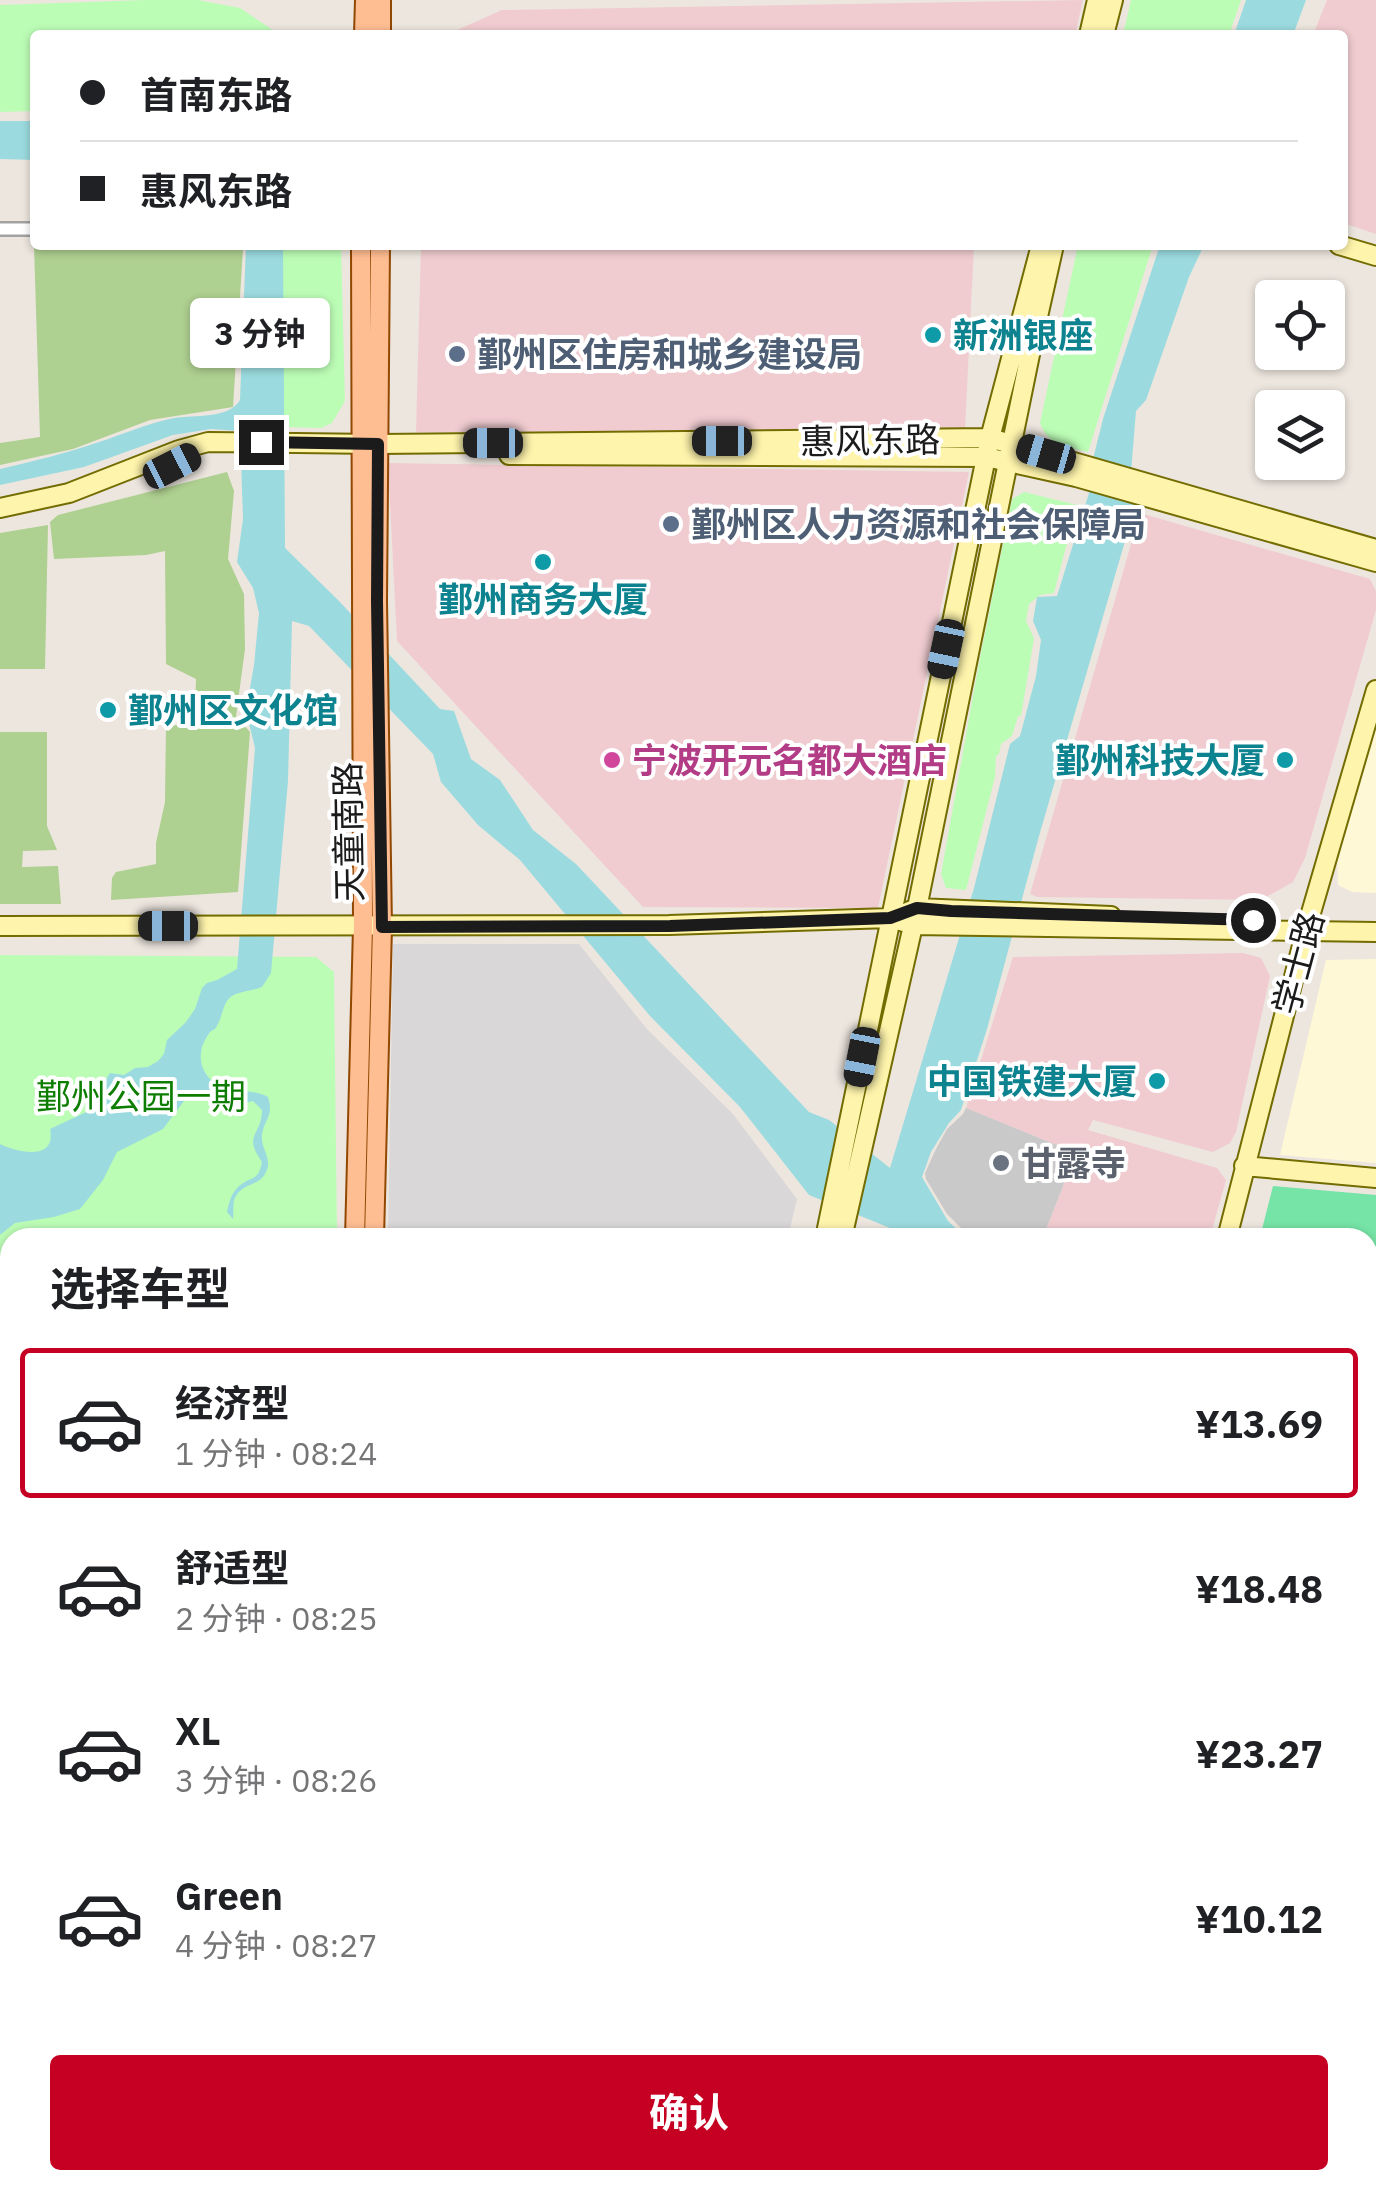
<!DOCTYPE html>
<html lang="zh">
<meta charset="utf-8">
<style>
:root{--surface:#fff;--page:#f2f2f2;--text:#202124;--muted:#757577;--line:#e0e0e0;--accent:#c50022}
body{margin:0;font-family:"IBM Plex Sans","Noto Sans SC",sans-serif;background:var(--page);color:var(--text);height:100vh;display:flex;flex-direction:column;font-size:38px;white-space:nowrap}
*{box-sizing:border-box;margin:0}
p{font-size:32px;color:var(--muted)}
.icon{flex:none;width:55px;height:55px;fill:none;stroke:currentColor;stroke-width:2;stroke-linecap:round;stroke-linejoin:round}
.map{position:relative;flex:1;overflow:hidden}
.sheet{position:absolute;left:0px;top:1228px;width:1378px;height:962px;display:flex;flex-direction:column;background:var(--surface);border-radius:30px 30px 0 0;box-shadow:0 2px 8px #0004}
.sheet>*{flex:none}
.hud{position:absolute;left:30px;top:30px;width:1318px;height:220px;border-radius:10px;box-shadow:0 2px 8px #0004;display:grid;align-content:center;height:220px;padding:0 50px;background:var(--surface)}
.tools{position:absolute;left:1255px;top:280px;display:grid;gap:20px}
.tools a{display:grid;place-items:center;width:90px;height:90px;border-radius:10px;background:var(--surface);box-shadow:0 2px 8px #0004;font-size:50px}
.end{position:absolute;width:45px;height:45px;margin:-22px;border:12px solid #1b1b1b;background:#fff;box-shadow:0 0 0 5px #fff}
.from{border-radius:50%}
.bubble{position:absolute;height:70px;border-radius:10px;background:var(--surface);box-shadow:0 2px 8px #0004;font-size:32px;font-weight:700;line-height:70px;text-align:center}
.car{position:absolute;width:30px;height:60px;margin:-30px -15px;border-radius:12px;box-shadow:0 0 8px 2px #0007;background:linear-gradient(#222 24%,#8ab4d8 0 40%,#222 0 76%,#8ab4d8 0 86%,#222 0)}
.hud b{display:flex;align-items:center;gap:35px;height:95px;font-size:38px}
.hud b+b{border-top:2px solid var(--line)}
.hud i{width:25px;height:25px;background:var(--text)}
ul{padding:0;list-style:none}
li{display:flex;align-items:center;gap:30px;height:150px;margin:0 20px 15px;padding:0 30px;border:5px solid transparent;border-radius:10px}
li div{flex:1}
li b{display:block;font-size:38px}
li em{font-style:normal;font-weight:700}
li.active{border-color:var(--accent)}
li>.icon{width:90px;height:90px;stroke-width:1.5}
h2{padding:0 50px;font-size:45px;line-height:120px}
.button{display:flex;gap:20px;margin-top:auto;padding:20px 50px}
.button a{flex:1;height:115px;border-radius:10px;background:var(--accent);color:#fff;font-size:40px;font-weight:700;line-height:115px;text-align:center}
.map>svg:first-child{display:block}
.residential{fill:#d9d7d8}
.commercial{fill:#f0ccd0}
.education{fill:#fff8d6}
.religious{fill:#c9c9c9}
.forest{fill:#aed090}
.park{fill:#bcfdb6}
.pitch{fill:#76e4a6}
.water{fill:#9bdbdf}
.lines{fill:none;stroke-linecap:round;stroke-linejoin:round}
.street-casing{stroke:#a2a2a2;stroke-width:16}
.secondary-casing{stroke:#736c00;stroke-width:22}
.primary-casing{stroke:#914800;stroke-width:22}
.street{stroke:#fff;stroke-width:11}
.secondary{stroke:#fef4ac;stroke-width:18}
.primary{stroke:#ffbd92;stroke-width:18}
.route{stroke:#1b1b1b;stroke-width:12}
.culture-dot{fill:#0f9aa8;stroke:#fff;stroke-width:4}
.service-dot{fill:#5c6f8a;stroke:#fff;stroke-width:4}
.hotel-dot{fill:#d1479c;stroke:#fff;stroke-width:4}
.worship-dot{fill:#6b7280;stroke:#fff;stroke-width:4}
.labels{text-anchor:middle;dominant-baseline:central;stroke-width:8;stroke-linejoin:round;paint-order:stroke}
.culture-label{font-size:35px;font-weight:bold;fill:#0d838f;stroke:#fff;text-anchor:start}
.service-label{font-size:35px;font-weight:bold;fill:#4e5e75;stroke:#fff;text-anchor:start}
.street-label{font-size:35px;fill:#1b1b1b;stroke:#fff}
.hotel-label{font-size:35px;font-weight:bold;fill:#b23c85;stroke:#fff;text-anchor:start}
.park-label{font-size:35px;fill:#0e7e03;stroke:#fff}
.worship-label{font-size:35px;font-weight:bold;fill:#5b616d;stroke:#fff;text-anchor:start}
</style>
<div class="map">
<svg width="1376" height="2188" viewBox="0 0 1376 2188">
<rect width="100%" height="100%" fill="#ede6df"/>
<path class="residential" d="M 393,944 L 579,944 L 646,1028 L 733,1114 L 797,1199 L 788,1237 L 388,1237 Z
M 641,2180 L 972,2180 L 994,2183 L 993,2188 L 639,2188 Z"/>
<path class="commercial" d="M 1083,0 L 1075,35 L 446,35 L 502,10 Z
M 1327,0 L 1376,0 L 1376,234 L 1343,223 L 1342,35 L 1313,35 Z
M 421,245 L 974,245 L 965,430 L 416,432 Z
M 388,463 L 969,472 L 878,908 L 643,907 L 397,641 Z
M 1140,513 L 1370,579 L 1376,591 L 1376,610 L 1305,858 L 1293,882 L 1261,900 L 1037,897 L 1030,894 Z
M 1243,953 L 1261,958 L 1270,976 L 1236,1132 L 1230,1143 L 1213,1152 L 1093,1120 L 1088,1130 L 1217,1168 L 1226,1180 L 1210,1237 L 1043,1237 L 1076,1153 L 966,1108 L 1013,957 Z
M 0,1555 L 10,1556 L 10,2180 L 604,2180 L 603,2188 L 0,2188 Z
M 1368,1771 L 1376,1780 L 1376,1986 L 1368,2014 Z"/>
<path class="education" d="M 1376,721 L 1376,893 L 1352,892 L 1338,885 L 1337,855 Z
M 1376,959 L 1376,1163 L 1280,1155 L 1326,960 Z"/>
<path class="religious" d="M 966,1108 L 1076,1153 L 1043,1237 L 970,1237 L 947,1214 L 926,1179 L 925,1173 L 936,1149 L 947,1129 L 963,1114 Z"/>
<path class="forest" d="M 35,163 L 35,245 L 242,245 L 243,249 L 233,407 L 150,420 L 73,449 L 0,465 L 0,443 L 40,437 L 34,246 Z
M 227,472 L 234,491 L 228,559 L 244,594 L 245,649 L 236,716 L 250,732 L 238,892 L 111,900 L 112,878 L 116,872 L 156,864 L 156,843 L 165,802 L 166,726 L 180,725 L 195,707 L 196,679 L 166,664 L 165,551 L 146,555 L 54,559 L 50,522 L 58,515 Z
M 48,525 L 45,669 L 0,669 L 0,533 Z
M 0,732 L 47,732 L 47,826 L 57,850 L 23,851 L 22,867 L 58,866 L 61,904 L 0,904 Z"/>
<path class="park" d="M 146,0 L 198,0 L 240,8 L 280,35 L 35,35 L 35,111 L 0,112 L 0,5 Z
M 1131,0 L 1241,0 L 1229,35 L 1123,35 Z
M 278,245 L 341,245 L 341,247 L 345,401 L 332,423 L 321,428 L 284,427 Z
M 1078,245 L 1153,245 L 1088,452 C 1067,447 1048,446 1040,423 Z
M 1024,492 L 1077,505 L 1054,593 L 1040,595 L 1029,604 L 1026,621 L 1034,638 L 1021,716 L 1018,716 L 1012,736 L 1001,744 L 999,754 L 996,756 L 995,777 L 966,890 L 946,888 L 941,874 L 979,663 L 1012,499 Z
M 0,955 L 316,957 L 334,972 L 337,1237 L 10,1238 L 10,1523 L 0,1522 Z"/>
<path class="pitch" d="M 1273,1186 L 1376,1195 L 1376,1600 L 1368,1602 L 1368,1238 L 1260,1237 Z"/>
<path class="water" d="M 1246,0 L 1306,0 L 1293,35 L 1234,35 Z
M 0,121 L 35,121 L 35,160 L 0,159 Z
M 246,245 L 283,245 L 285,548 L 339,601 L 440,709 L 454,711 L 471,759 L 500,780 L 533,830 L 576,864 L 809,1112 L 829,1120 L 890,1168 L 974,888 L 1010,744 L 1020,736 L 1036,676 L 1041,640 L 1033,621 L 1037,597 L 1057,596 L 1089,493 L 1092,463 L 1103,419 L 1160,245 L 1204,245 L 1189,277 L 1146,400 L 1136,411 L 1130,484 L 1135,507 L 1039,836 L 987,1029 L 961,1110 L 949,1123 L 931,1152 L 922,1177 L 948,1221 L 965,1237 L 898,1237 L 890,1228 L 809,1195 L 740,1107 L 650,1016 L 520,860 L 478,825 L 441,782 L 433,754 L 309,626 L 292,621 L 288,781 L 271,973 L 262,987 C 253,991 241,991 232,996 C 223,1002 223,1014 218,1024 C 212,1035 215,1025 208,1035 C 196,1052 199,1072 216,1084 C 232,1095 251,1087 268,1097 C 274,1116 265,1118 262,1134 C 260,1148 273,1159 266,1172 C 260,1186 243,1183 236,1196 C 232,1202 234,1212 233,1219 L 227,1212 C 229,1203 231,1194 238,1187 C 251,1175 258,1183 262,1162 C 242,1134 262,1136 262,1110 L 253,1101 L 224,1109 L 206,1098 L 190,1093 L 163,1129 L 117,1152 L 103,1180 L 80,1209 L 54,1217 L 15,1223 L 0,1235 L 0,1144 C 18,1153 57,1161 50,1129 L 97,1107 C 105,1097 102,1083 110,1073 L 124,1075 L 135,1068 L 148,1067 L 158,1061 L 164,1054 L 167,1040 L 186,1022 L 195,1009 L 202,988 L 207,983 L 217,980 L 237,969 L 255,748 L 246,711 L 254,665 L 259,613 L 253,588 L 237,562 L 243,519 L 240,431 L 211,429 L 173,435 L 84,467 L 0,485 L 0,469 C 34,461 67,453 99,442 C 124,434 148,423 174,418 C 194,415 229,419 240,400 Z
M 0,1289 L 10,1295 L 10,1408 L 0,1424 Z"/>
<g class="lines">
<g class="street-casing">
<path id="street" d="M 0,229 L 35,229"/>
</g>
<g class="secondary-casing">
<path id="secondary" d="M 1089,35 L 1097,0
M 1104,35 L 1113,0
M 1339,245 L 1376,256
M 509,455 L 986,457 L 1076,477 L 1376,562
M 0,508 L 69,493 L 179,450 L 208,442 L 378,444 L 990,438 L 1376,549
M 907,912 L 917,908 L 1111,916
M 0,926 L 669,925 L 891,918 L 913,925 L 1376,932
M 1244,1166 L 1376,1178
M 825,1238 L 990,438 L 1041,245
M 842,1238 L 917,908 L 1035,330 L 1054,245
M 1227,1238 L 1306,930 L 1376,690
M 0,1544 L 10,1545
M 1368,1622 L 1376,1620
M 0,1685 L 10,1686
M 0,1897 L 10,1898
M 0,2019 L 10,2021
M 0,2051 L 10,2053
M 1368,2054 L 1376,2025
M 1064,2180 L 1116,2188
M 397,2188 L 398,2180
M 609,2188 L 611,2180
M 625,2188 L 627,2180
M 1004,2188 L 1006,2180
M 1327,2188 L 1330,2180"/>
</g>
<g class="primary-casing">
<path id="primary" d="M 364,35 L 365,0
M 381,35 L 381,0
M 355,1238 L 363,927 L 361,245
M 374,1238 L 382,927 L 377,601 L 380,245
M 145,2188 L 147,2180
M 165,2188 L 167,2180"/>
</g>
<use href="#street" class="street"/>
<use href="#secondary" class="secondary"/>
<use href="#primary" class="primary"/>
</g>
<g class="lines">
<path class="route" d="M 261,442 L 378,444 L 377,601 L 382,927 L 670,926 L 890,918 L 917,908 L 951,911 L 1253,920"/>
</g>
<g class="culture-dot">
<circle cx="933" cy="335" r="10"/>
<circle cx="543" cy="562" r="10"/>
<circle cx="108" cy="710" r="10"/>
<circle cx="1285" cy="760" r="10"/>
<circle cx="1157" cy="1081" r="10"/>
</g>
<g class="service-dot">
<circle cx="457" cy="354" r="10"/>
<circle cx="671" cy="524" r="10"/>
</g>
<circle class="hotel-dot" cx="612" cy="760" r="10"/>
<circle class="worship-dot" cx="1001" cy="1163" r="10"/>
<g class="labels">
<g class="culture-label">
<text x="953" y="335">新洲银座</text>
<text x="543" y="599" text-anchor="middle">鄞州商务大厦</text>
<text x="128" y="710">鄞州区文化馆</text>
<text x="1265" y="760" text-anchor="end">鄞州科技大厦</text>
<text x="1137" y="1081" text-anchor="end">中国铁建大厦</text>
</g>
<g class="service-label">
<text x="477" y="354">鄞州区住房和城乡建设局</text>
<text x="691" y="524">鄞州区人力资源和社会保障局</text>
</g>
<g class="street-label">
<text transform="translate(870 440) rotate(-1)">惠风东路</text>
<text transform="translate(348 832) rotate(-91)">天童南路</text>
<text transform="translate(1298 963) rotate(-75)">学士路</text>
</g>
<g class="hotel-label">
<text x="632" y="760">宁波开元名都大酒店</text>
</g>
<g class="park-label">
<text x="141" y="1096">鄞州公园一期</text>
</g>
<g class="worship-label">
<text x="1021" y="1163">甘露寺</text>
</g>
</g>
</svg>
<div class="tools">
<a><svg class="icon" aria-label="locate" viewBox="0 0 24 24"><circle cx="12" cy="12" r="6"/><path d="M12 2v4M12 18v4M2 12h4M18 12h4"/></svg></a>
<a><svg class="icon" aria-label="layers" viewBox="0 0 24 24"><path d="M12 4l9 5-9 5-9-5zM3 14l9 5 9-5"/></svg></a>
</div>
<i class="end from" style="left:1253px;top:920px"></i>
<i class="end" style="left:261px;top:442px"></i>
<div class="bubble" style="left:190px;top:298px;width:140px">3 分钟</div>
<i class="car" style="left:722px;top:441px;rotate:270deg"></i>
<i class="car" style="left:493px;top:443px;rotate:270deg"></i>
<i class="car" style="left:1046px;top:454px;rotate:286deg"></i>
<i class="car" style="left:172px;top:466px;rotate:63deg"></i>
<i class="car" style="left:946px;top:649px;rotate:192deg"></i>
<i class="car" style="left:168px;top:926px;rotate:270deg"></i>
<i class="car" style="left:862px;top:1057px;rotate:191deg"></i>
<div class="hud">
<b><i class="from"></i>首南东路</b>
<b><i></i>惠风东路</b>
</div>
<section class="sheet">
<h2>选择车型</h2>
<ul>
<li class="active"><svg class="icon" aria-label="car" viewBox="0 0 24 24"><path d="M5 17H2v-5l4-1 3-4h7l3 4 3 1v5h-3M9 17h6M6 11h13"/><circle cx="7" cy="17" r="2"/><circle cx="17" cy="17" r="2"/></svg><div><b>经济型</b><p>1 分钟 · 08:24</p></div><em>¥13.69</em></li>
<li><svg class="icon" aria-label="car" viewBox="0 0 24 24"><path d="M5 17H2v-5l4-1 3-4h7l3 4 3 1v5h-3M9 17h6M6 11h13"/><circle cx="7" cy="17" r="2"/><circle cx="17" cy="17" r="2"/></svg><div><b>舒适型</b><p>2 分钟 · 08:25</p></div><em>¥18.48</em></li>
<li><svg class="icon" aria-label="car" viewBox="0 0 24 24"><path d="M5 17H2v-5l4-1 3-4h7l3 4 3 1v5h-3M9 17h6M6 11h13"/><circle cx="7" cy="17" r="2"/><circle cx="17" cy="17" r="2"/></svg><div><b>XL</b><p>3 分钟 · 08:26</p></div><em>¥23.27</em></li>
<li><svg class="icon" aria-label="car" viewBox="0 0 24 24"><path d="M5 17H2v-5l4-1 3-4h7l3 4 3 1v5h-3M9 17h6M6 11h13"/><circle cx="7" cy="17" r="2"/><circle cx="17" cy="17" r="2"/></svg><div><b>Green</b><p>4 分钟 · 08:27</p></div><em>¥10.12</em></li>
</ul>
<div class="button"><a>确认</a></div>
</section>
</div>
